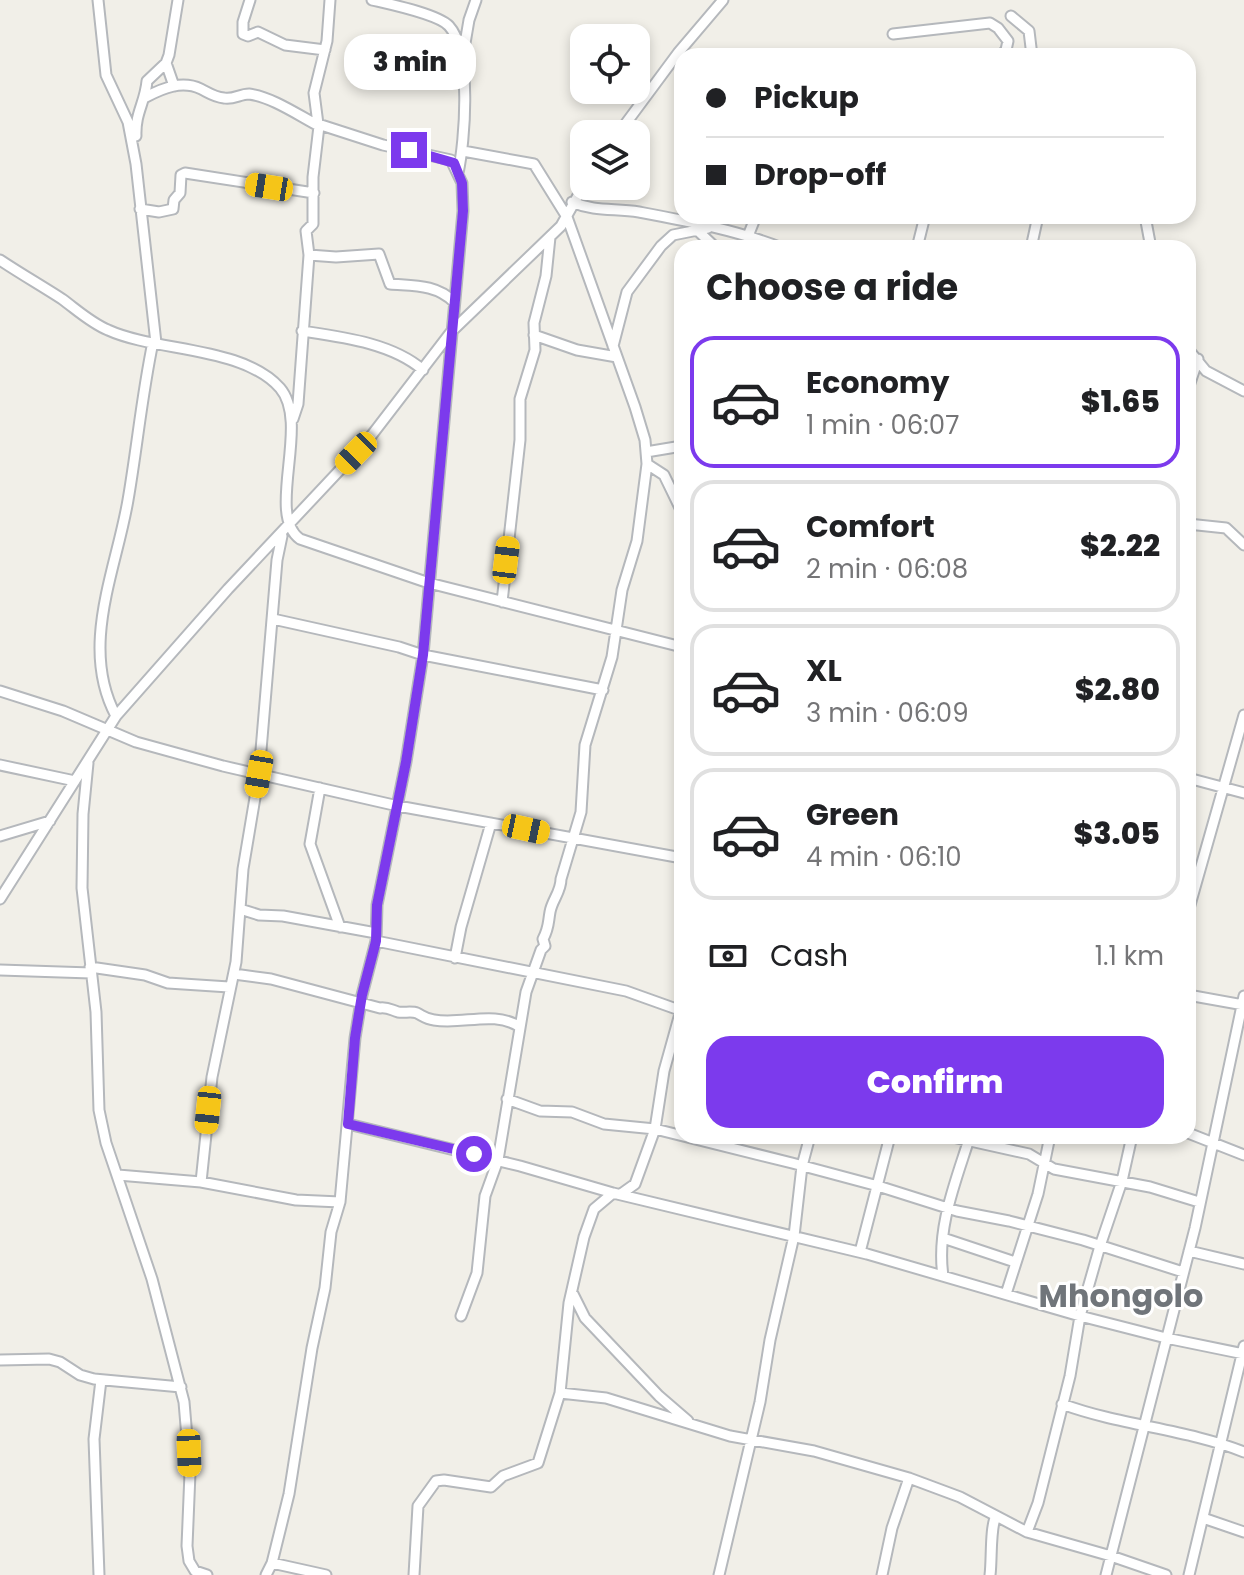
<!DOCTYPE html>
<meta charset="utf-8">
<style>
:root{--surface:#fff;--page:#f2f2f2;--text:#202124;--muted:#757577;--line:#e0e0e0;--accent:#7c3aed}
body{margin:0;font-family:Poppins,sans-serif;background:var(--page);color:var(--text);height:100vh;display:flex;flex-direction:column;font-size:30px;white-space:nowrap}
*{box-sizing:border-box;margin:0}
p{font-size:26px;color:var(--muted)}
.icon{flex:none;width:44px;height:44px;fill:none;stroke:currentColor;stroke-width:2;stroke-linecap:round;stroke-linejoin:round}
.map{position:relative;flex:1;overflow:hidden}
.details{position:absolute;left:674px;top:240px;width:522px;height:904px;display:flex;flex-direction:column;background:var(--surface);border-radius:24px;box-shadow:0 4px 12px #0003}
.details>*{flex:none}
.hud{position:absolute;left:674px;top:48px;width:522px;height:176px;border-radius:24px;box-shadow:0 4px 12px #0003;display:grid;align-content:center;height:176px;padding:0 32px;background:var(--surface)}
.fabs{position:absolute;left:570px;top:24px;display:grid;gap:16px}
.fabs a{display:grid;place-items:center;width:80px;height:80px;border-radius:16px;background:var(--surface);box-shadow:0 4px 12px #0003;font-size:40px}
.end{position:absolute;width:36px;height:36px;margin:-18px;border:10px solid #7c3aed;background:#fff;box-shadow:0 0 0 4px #fff}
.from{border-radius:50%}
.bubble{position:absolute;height:56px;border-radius:24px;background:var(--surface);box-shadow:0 4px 12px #0003;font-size:26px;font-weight:800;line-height:56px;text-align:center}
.car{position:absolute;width:24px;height:48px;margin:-24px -12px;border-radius:10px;box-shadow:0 0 6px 2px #0007;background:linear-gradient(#f5c518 24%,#345 0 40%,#f5c518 0 76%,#345 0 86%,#f5c518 0)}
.hud b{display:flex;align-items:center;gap:28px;height:76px;font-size:30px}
.hud b+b{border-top:2px solid var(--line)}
.hud i{width:20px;height:20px;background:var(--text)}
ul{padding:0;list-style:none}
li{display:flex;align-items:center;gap:24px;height:132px;margin:0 16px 12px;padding:0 16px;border:4px solid var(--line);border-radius:24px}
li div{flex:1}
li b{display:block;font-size:30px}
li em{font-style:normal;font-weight:800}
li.on{border-color:var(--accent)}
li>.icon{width:72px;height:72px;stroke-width:1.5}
h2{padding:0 32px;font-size:36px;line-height:96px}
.pay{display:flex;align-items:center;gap:20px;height:88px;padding:0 32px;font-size:30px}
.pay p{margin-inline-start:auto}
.primary-button{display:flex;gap:16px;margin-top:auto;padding:16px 32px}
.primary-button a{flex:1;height:92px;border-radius:24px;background:var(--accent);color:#fff;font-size:32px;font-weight:800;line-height:92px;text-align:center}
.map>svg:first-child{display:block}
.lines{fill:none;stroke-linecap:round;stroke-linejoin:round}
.minor-casing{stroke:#b5b8bc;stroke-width:13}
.minor{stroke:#fff;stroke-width:9}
.route{stroke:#7c3aed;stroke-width:10}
.labels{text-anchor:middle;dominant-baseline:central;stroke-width:6;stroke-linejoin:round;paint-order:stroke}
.quarter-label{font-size:32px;font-weight:bold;fill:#70757a;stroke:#fff}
</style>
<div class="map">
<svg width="1244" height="1575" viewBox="0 0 1244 1575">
<rect width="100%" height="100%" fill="#f1efe8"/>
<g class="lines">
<g class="minor-casing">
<path id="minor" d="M 98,0 L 106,75 L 128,122 L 136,164 L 156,343
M 250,0 L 243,22 L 243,34 L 248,36 L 258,32 L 285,45 L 325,50
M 372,0 C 389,4 438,14 449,26 C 472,51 465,141 458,173
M 1011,16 L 1029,31 L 1032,56
M 893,34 L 990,23 L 998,28 L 1008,41 L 1006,50 L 1000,56
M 463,55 L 469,20 L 476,0
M 166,63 L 174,86
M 146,97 C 163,88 182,80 201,89 C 209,93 214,97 224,98 C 233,100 240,94 249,94 C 272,97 298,115 319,126 L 318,124
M 618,134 L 678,53 L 723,0
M 136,136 C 135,113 145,103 147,81 L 166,63 L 169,55 L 178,0
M 572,202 C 595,212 615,208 639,212 C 687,221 736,230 782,248
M 140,209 L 159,212 L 173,209 L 174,200 L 180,193 L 181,175 L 185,173 L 314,193
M 1145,216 L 1151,248
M 697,230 L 716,248
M 748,236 L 756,216
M 917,248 L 925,216
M 1031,248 L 1038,216
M 309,255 L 336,257 L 379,254 L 390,284 C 413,286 436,284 454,302
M 0,260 C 21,274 42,286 62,299 C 77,310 91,323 108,330 C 156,352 243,346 280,388 C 311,424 265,514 300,539 L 429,583 L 682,647
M 302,331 C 342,337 392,343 423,370
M 534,335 L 577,350 L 617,357
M 613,346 L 627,292 L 661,246 L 673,235 L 708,228
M 1188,349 L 1206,371 L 1244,391
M 1188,389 L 1198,359
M 293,419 L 298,404 L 309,255 L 306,231 L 313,224 L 313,177 L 319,126
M 646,452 L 682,446
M 647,464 L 664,475 L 682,512
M 1188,524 L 1226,528 L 1244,545
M 502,602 L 520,440 L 520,399 L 535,350 L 534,323 L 546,276 L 550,237
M 273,619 L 399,647 L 423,655 L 603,690
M 0,691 L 63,711 L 136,742 L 223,766 L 398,806 L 682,858
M 116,716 C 79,647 116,571 128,500 C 137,448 142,394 153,342
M 88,763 L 83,814 L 82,888 L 96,1012 L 99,1110 L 106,1143 L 152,1279 L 184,1402 L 190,1473 L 187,1546 L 189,1561 L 195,1571 L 207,1575
M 0,765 L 75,781
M 1188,778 L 1244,793
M 320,788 L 310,844 L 340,927
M 0,836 L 50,821
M 0,899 L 116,716 L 228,589 L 368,440 L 451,332 L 561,226 L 584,185
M 240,909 L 259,915 L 283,916 L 376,933
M 1188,912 L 1244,715
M 376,941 L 626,991 L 682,1011
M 455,958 L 461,927 L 491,823
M 90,967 L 145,975 L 168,983 L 229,987
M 0,970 L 91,973
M 234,974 L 271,979 L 380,1008 C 388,1007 391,1010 398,1012 C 404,1013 412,1011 417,1013 C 423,1016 426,1019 434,1020 C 463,1025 494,1010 520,1027
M 1188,995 L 1244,1005
M 507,1099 L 540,1111 L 572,1112 L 604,1124 L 655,1129 L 792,1163 L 878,1186 L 957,1211 L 1009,1221 L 1083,1240 L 1183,1272
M 348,1124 L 520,1166 L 613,1193 L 867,1254 L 1080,1316 L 1166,1338 L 1244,1354
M 1188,1133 L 1244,1155
M 948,1136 L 1029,1154 L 1054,1169 L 1150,1187 L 1199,1202
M 118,1175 L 201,1182 L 296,1200 L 340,1202
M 201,1182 L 212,1077 L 236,962 L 243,869 L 259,774 L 277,560 L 282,536
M 621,1194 L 635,1184 L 655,1129 L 664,1071 L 681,1010
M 943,1238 L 1015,1262
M 1189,1251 L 1244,1264
M 860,1252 L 890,1136
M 943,1276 C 936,1228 956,1181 970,1136
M 573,1294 L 585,1318 L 659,1396 L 688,1421
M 1006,1294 L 1038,1194 L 1050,1136
M 461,1316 L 477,1273 L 485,1196 L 498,1160 L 526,992 L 541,950 L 545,946 L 543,939 C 549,928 548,923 550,912 C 552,900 561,892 561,879 L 581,812 L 585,745 L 612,657 L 622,590 L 637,541 L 647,464 L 645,440 L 635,407 L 567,217 L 534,164 L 463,151
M 0,1360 L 49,1359 L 60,1362 L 80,1375 L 94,1379 L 181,1387
M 560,1393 L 606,1398 L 730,1436 L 814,1451 L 909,1478 L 960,1497 L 1027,1532 L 1111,1556 L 1166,1575
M 1062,1404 C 1122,1426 1186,1429 1244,1452
M 1203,1518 L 1244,1532
M 1027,1532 L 1038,1503 L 1070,1376 L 1080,1316 L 1100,1246 L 1122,1181 L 1132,1136
M 272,1563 L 326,1575
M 99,1575 L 94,1439 L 101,1380
M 266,1575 L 272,1563 L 289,1494 L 312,1348 L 325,1288 L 331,1232 L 340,1202 L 355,1038 L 362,995 L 376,941 L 377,905 L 406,762 L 423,655 L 463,211 L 462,183 L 451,160 L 383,145 L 318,124 L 314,93 L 327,41 L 330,0
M 414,1575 L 418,1506 L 436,1481 L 444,1480 L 491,1487 L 503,1476 L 538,1463 L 560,1393 L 569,1303 L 584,1237 L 594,1209 L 613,1193
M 719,1575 L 760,1402 L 770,1340 L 794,1236 L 802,1166 L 810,1136
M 882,1575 L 892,1528 L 909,1478
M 990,1575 C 992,1560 990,1527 996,1516
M 1106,1575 L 1195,1228 L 1244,996
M 1189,1575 L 1244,1346"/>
</g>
<use href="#minor" class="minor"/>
</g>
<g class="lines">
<path class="route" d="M 409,150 L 454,163 L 462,183 L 463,211 L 423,655 L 406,762 L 377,905 L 376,941 L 362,995 L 355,1038 L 348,1124 L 474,1154"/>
</g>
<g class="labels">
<g class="quarter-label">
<text x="1121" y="1295">Mhongolo</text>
</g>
</g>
</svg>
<div class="fabs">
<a><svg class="icon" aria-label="locate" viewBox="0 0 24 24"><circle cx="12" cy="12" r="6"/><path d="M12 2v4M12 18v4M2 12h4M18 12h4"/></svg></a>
<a><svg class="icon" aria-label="layers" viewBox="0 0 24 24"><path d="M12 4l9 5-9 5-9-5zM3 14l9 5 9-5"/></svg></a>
</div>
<i class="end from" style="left:474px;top:1154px"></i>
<i class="end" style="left:409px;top:150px"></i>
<div class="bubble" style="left:344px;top:34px;width:132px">3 min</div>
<i class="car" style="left:269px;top:187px;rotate:279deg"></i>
<i class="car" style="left:356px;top:453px;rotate:224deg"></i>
<i class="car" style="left:506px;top:560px;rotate:7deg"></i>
<i class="car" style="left:259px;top:774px;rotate:190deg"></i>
<i class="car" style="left:526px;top:829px;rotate:102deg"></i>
<i class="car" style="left:208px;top:1110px;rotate:186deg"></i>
<i class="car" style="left:189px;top:1453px;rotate:178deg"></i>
<div class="hud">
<b><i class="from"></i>Pickup</b>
<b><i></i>Drop-off</b>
</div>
<section class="details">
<h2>Choose a ride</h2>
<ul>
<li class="on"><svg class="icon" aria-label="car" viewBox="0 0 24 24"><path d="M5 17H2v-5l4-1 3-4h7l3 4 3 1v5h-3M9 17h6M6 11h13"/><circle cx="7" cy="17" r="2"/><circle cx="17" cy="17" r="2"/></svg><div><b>Economy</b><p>1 min · 06:07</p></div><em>$1.65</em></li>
<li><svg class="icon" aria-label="car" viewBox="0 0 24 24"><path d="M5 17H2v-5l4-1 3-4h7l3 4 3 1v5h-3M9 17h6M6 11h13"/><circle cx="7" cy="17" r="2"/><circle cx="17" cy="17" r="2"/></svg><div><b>Comfort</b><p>2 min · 06:08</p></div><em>$2.22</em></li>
<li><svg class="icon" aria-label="car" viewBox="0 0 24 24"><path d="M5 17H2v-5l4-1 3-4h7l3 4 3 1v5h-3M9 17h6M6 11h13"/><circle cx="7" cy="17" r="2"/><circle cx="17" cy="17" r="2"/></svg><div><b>XL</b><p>3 min · 06:09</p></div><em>$2.80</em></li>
<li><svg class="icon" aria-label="car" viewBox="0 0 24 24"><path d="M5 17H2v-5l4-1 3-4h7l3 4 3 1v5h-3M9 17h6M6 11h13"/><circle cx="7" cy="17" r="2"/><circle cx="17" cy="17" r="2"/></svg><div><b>Green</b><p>4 min · 06:10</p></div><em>$3.05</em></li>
</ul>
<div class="pay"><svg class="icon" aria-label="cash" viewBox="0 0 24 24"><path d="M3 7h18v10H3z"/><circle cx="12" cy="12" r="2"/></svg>Cash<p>1.1 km</p></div>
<div class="primary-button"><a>Confirm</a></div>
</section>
</div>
